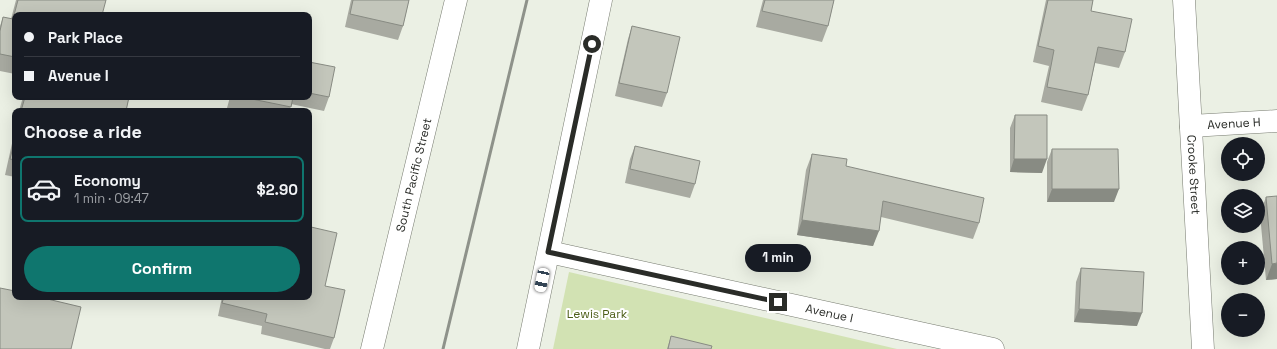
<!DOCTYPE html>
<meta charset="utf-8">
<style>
:root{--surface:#171b24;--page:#242831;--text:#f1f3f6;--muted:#9ea1a6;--line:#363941;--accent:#0f766e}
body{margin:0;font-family:"Space Grotesk",sans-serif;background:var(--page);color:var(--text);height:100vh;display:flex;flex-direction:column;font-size:15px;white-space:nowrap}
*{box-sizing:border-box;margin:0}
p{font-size:13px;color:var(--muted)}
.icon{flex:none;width:22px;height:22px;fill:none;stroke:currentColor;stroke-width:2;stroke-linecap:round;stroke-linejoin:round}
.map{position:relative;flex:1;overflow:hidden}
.side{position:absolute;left:12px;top:108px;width:300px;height:192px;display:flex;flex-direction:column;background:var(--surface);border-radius:8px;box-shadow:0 4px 16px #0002}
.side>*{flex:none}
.banner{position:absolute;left:12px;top:12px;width:300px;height:88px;border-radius:8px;box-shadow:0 4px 16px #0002;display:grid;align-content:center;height:88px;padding:0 12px;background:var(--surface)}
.buttons{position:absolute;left:1221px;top:137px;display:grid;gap:8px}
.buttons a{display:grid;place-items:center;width:44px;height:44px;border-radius:50%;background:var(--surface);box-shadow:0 4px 16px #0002;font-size:20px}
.end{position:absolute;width:18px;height:18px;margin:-9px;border:5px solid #2a2c28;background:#fff;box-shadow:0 0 0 2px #fff}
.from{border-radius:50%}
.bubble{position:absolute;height:28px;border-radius:14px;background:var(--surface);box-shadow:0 4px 16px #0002;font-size:13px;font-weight:700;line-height:28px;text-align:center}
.car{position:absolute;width:12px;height:24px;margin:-12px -6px;border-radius:5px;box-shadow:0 0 3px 1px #0007;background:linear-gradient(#fff 24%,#345 0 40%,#fff 0 76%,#345 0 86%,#fff 0)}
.banner b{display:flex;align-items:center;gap:14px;height:38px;font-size:15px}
.banner b+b{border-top:1px solid var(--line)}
.banner i{width:10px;height:10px;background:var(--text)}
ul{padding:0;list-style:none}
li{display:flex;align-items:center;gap:12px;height:66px;margin:0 8px 6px;padding:0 4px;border:2px solid transparent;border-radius:8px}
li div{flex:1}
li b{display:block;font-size:15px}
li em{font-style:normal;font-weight:700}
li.on{border-color:var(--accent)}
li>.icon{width:36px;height:36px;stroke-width:1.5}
h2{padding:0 12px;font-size:18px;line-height:48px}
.primary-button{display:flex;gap:8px;margin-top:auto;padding:8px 12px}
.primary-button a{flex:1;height:46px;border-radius:24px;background:var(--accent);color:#fff;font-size:16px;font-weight:700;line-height:46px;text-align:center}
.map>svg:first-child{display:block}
.green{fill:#d2e2b3}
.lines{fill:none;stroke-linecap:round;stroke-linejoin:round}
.minor-casing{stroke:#777b70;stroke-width:23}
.minor{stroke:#fff;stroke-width:22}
.rail{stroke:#8e928a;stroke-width:3}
.wall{fill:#a8aaa1}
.shaded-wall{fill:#888b83}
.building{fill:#c3c6bb;stroke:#888b83}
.route{stroke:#2a2c28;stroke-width:5}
.labels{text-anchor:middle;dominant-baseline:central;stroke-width:4;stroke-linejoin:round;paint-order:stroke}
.street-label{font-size:12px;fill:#2a2c28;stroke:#fff}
.park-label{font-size:12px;fill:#4d5e18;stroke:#fff}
</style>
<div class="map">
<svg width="1277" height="349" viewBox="0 0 1277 349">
<rect width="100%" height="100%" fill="#ebf0e4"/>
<path class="green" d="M 569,272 L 897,349 L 553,349 Z"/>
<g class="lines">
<g class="minor-casing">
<g id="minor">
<path id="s1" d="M 1184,0 L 1203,349"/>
<path id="s2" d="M 1191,126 L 1277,121"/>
<path id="s3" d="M 549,252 L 993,349"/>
<path id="s4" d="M 372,349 L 456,0"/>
<path d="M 528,349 L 601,0"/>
</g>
</g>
<use href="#minor" class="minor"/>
<path class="rail" d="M 443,349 L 527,0"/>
</g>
<path class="wall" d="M 16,0 L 106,0 L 15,15 L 15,74 L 0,71 L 0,26 L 3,17 L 11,19 Z
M 351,0 L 409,0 L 403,26 L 398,40 L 345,27 Z
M 763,0 L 834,0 L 828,26 L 822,42 L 756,27 Z
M 1046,0 L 1093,0 L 1091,11 L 1125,52 L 1119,68 L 1095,63 L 1088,95 L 1082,111 L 1041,102 L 1049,66 L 1033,62 Z
M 632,26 L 667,93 L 662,107 L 615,96 L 628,39 Z
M 309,62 L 329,97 L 324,111 L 291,104 L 289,111 L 241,111 L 227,108 L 230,97 L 309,97 Z
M 23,97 L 129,97 L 126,111 L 19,111 Z
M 1015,115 L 1042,173 L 1010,172 L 1010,128 Z
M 15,130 L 15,177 L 5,175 Z
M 635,146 L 695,184 L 690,198 L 625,183 L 630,159 Z
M 1052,149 L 1114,202 L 1047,202 L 1047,162 Z
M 812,154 L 846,166 L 979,223 L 973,239 L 881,217 L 873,246 L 797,235 L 806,170 Z
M 1266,197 L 1277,279 L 1266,280 L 1260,214 Z
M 311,227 L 325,286 L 334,338 L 330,349 L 325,349 L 261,334 L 262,326 L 218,316 L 222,297 L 309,297 L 309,234 Z
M 1081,268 L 1137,326 L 1074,322 L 1076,282 Z
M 671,336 L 711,349 L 667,349 Z"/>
<path class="shaded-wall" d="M 1014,159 L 1047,159 L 1042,173 L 1010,172 Z
M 1052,189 L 1119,189 L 1114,202 L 1047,202 Z
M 802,220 L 879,231 L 873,246 L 797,235 Z
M 1277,263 L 1277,279 L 1266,280 L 1272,264 Z
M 1079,309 L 1142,313 L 1137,326 L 1074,322 Z"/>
<path class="building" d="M 18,0 L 106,0 L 102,15 L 15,15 L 15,57 L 0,54 L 0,31 L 3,17 L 13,19 Z
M 353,0 L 409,0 L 403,26 L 350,14 Z
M 765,0 L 834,0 L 828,26 L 762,11 Z
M 1048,0 L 1093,0 L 1091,11 L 1132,19 L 1125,52 L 1098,47 L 1088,95 L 1047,87 L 1054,50 L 1038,46 Z
M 632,26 L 680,37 L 667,93 L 619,83 Z
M 309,62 L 335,67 L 329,97 L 309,93 Z
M 25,97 L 129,97 L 126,111 L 21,111 Z
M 242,97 L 293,97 L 291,107 Z
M 1015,115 L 1047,115 L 1047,159 L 1014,159 Z
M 15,139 L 15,160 L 10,159 Z
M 635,146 L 700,161 L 695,184 L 630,169 Z
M 1052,149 L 1118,149 L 1119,189 L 1052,189 Z
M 812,154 L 847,159 L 846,166 L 984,198 L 979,223 L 883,201 L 879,231 L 802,220 Z
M 1277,196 L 1277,263 L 1272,264 L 1266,197 Z
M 311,227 L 337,233 L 325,286 L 345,290 L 334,338 L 265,322 L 267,314 L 222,303 L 224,297 L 309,297 L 309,237 Z
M 1081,268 L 1144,272 L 1142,313 L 1079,309 Z
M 0,288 L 15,291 L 15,297 L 39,297 L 81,307 L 71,349 L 0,349 Z
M 671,336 L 712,346 L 711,349 L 668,349 Z"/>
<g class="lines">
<path class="route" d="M 592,44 L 548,252 L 778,302"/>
</g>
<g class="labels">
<g class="street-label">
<text stroke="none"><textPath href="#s2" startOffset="43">Avenue H</textPath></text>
<text stroke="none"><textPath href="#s4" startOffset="179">South Pacific Street</textPath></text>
<text stroke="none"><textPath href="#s1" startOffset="175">Crooke Street</textPath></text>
<text stroke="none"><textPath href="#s3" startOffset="287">Avenue I</textPath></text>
</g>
<g class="park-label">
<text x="597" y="314">Lewis Park</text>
</g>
</g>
</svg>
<div class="buttons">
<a><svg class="icon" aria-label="locate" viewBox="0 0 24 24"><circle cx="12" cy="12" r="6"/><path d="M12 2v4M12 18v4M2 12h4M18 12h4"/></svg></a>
<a><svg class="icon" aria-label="layers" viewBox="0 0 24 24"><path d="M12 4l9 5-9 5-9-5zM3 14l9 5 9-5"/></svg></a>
<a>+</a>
<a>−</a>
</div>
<i class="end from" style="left:592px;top:44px"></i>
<i class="end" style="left:778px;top:302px"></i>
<div class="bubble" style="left:745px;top:244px;width:66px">1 min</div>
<i class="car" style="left:542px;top:280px;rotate:192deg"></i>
<div class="banner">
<b><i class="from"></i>Park Place</b>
<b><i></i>Avenue I</b>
</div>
<section class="side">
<h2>Choose a ride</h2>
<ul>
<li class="on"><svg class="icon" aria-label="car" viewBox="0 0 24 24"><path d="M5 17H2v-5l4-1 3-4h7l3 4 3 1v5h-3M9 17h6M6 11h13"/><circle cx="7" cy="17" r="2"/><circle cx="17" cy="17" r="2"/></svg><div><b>Economy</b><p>1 min · 09:47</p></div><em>$2.90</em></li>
</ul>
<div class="primary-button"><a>Confirm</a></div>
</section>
</div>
